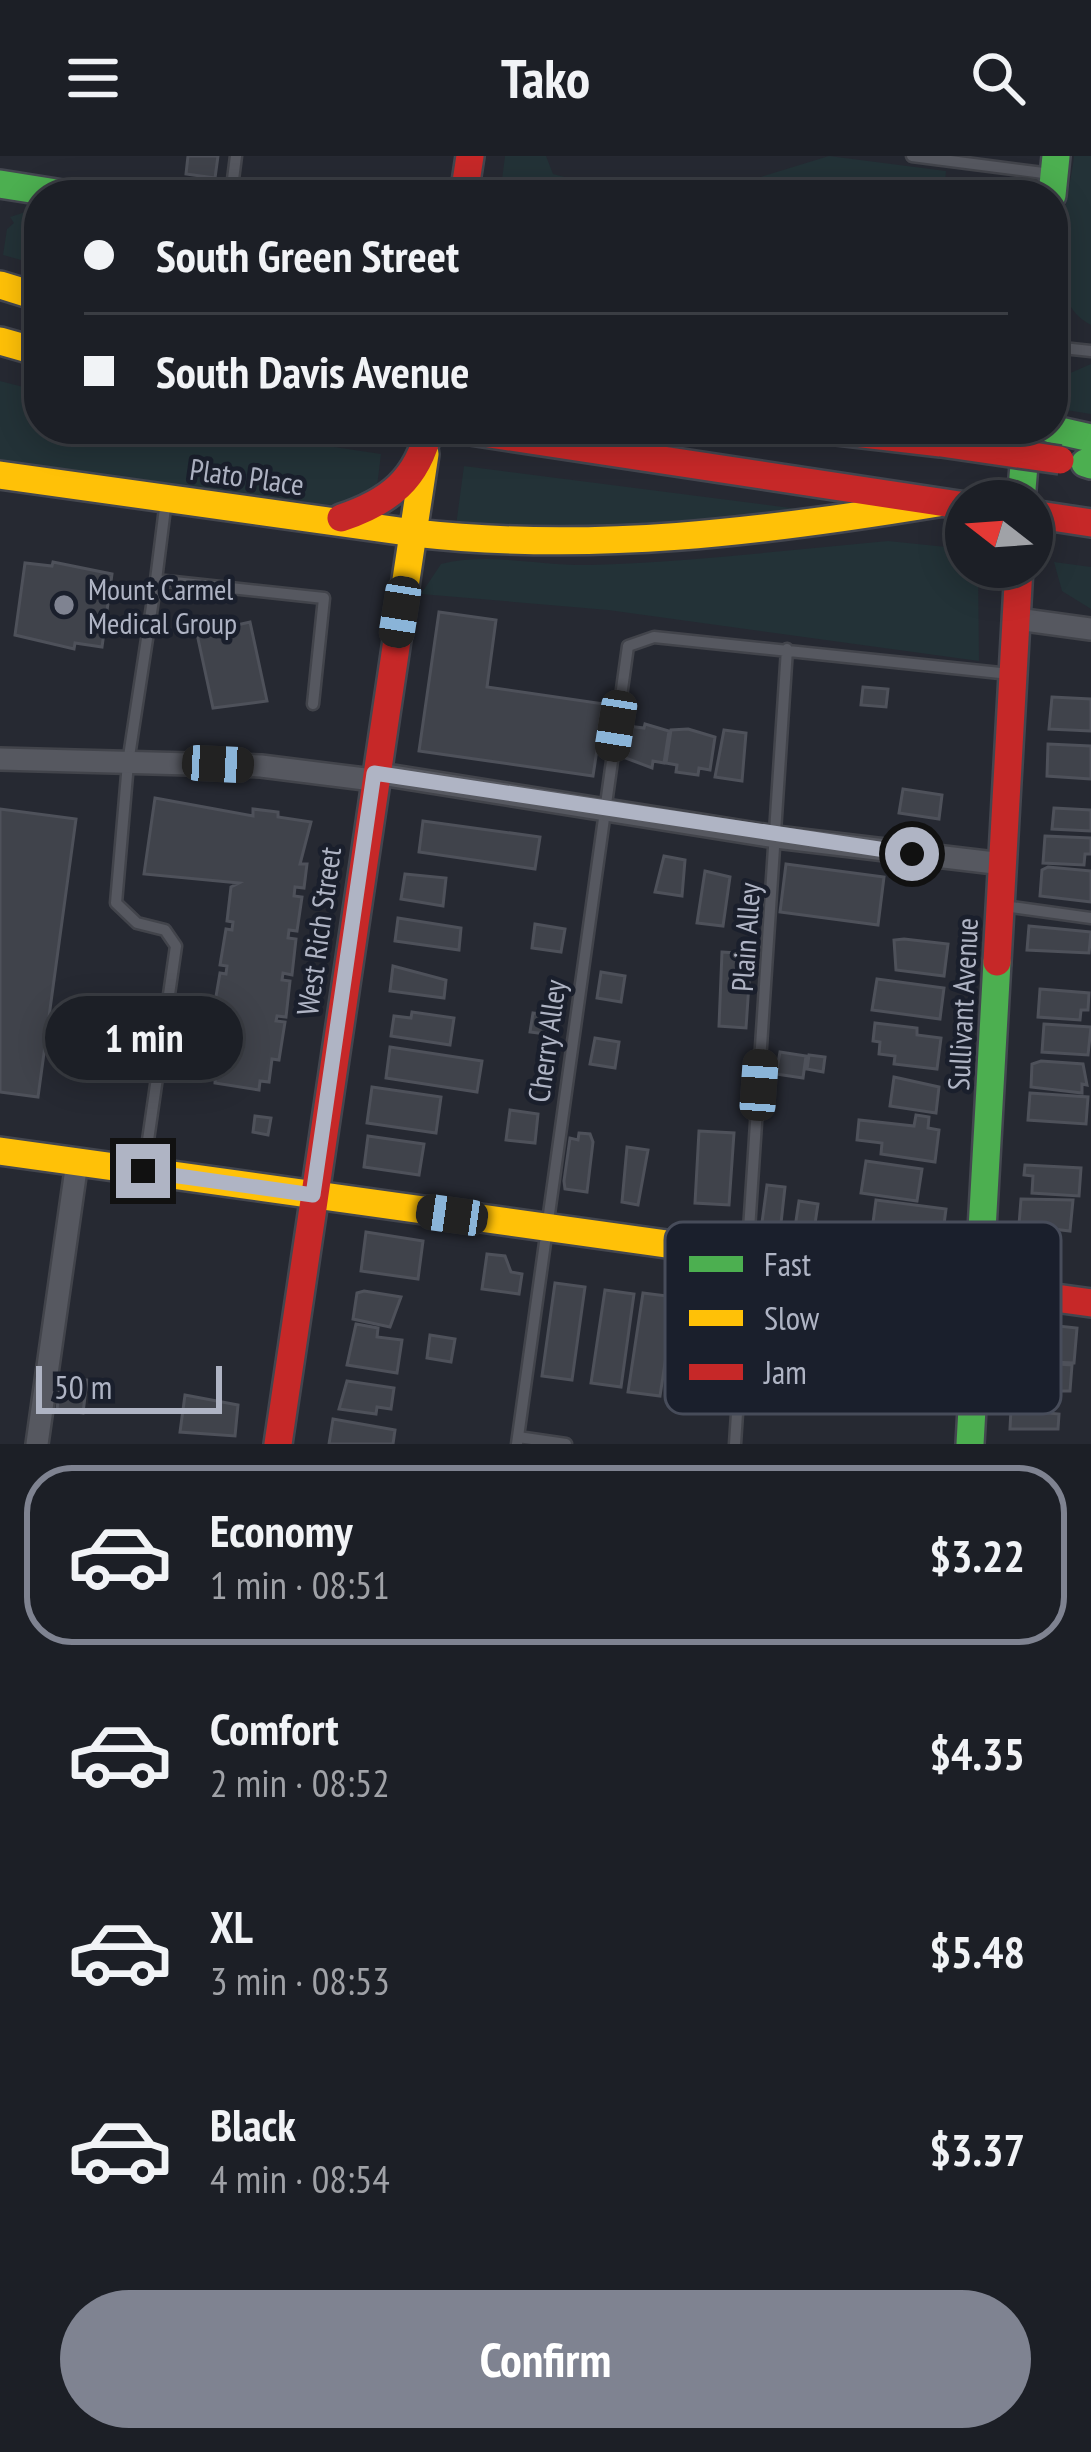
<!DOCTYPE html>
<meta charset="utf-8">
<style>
:root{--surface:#1c1f26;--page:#25272e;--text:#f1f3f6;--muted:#a0a2a7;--line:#3a3d43;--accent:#7f8391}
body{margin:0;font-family:"PT Sans Narrow",sans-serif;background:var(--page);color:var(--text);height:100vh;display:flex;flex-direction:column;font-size:45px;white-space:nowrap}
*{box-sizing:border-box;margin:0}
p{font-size:39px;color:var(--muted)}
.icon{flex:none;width:66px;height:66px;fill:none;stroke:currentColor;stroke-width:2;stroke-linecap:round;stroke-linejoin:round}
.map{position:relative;height:1288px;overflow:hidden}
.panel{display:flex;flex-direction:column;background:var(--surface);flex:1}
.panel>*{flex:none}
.hud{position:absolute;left:24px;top:24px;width:1044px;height:264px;border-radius:48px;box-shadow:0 6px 30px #0003,0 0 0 3px var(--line);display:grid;align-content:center;height:264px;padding:0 60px;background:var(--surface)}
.needle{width:78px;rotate:287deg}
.fabs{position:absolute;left:945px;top:324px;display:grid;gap:24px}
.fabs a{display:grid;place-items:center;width:108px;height:108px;border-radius:50%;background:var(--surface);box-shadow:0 6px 30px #0003,0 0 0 3px var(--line);font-size:60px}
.scale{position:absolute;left:36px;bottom:30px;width:186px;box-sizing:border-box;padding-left:12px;border:6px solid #afb4c4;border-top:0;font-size:33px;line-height:42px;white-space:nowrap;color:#afb4c4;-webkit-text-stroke:9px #1a1f2c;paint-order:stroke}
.end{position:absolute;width:54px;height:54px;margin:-27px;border:15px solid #afb4c4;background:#111;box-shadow:0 0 0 6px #111}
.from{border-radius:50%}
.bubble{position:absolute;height:84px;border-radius:42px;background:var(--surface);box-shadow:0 6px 30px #0003,0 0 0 3px var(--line);font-size:39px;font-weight:700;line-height:84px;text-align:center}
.car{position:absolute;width:36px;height:72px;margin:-36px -18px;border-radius:15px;box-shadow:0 0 9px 3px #0007;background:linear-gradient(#222 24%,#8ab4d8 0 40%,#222 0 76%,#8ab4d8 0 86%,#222 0)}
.hud b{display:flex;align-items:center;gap:42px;height:114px;font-size:45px}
.hud b+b{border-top:3px solid var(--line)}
.hud i{width:30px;height:30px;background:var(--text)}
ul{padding:21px 0 0;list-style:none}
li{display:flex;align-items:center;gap:36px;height:180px;margin:0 24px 18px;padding:0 36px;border:6px solid transparent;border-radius:48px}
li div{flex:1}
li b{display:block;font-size:45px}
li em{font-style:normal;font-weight:700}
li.current{border-color:var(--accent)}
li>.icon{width:108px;height:108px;stroke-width:1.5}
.button{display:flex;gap:24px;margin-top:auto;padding:24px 60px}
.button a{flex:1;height:138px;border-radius:72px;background:var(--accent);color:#fff;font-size:48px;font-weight:700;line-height:138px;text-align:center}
header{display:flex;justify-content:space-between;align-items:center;height:156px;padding:0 60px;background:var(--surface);font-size:54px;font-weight:700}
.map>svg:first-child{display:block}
.green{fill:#233237}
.building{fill:#40434b;stroke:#4e515a;stroke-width:3}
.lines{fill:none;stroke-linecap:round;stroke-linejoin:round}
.lane-casing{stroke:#42444b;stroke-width:15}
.street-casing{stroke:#42444b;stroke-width:26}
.fast-casing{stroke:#43464f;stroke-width:32}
.slow-casing{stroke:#43464f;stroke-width:32}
.jam-casing{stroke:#43464f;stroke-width:32}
.lane{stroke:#565860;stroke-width:10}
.street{stroke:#565860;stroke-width:21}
.fast{stroke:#4caf50;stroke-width:27}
.slow{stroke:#ffc107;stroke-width:27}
.jam{stroke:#c62828;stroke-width:27}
.jam-bridge-casing{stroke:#43454d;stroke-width:32;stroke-linecap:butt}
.jam-bridge{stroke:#c62828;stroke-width:27}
.route{stroke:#afb4c4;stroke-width:15}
.poi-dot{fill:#7f8391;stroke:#1a1f2c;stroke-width:4.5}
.labels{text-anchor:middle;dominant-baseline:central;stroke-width:9;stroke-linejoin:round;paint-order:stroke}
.street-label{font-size:30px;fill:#afb4c4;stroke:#1a1f2c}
.poi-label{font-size:30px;fill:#afb4c4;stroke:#1a1f2c;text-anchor:start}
.key{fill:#1a1f2c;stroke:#474c5a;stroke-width:3}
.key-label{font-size:33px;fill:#afb4c4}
</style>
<header><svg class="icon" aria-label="menu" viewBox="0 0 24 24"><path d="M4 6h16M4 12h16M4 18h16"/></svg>Tako<svg class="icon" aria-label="search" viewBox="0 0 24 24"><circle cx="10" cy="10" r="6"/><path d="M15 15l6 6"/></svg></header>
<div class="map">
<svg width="1091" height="1288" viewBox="0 0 1091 1288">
<rect width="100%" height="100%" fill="#262932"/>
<path class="green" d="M 505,0 L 546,0 L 553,18 L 635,39 L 500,39 Z
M 829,0 L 946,15 L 944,39 L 702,39 Z
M 1074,0 L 1091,0 L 1091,169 C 1037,142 1069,48 1074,0 Z
M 32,54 L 39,54 L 39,109 L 3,99 L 7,73 L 14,67 L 10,61 Z
M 1091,208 L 1091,258 L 1066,254 L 1068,218 Z
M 0,225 L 39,235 L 39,273 L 213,273 L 381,298 L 376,339 L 330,351 L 10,306 L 0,303 Z
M 464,310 L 798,353 L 798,361 L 455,377 Z
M 888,385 L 966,393 L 966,411 L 978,411 L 979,505 L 608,454 L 421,438 L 441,408 C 490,396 540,410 590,409 C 689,406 789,394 888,385 Z
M 1054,406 L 1091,411 L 1091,453 L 1062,435 Z"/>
<path class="building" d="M 188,0 L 218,0 L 215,22 L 186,18 Z
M 53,406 L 112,418 L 102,491 L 75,487 L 74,493 L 15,479 L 25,407 L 52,410 Z
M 439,456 L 496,464 L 487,531 L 604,548 L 593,620 L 419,595 Z
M 250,466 L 267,545 L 213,552 L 197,478 Z
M 863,531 L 888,533 L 886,551 L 861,549 Z
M 1052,541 L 1091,543 L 1091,575 L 1049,573 Z
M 645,568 L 669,575 L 664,607 L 653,605 L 652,612 L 623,601 L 627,570 L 644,572 Z
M 688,573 L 715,581 L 710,614 L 699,612 L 698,619 L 676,616 L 677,609 L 666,607 L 671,574 Z
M 724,574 L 746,577 L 742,625 L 715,621 Z
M 1048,588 L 1091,590 L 1091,623 L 1047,620 Z
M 903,633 L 942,639 L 939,663 L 899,657 Z
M 155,642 L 253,660 L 253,653 L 278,656 L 278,661 L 311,666 L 300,708 L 307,708 L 304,732 L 295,731 L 294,740 L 302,741 L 297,775 L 289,774 L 288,782 L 296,783 L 292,819 L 283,817 L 282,824 L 290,825 L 286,861 L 277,860 L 276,865 L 285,866 L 279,904 L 272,903 L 269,926 L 260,925 L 259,934 L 215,927 L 216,895 L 209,893 L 213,858 L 220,859 L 221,853 L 214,852 L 220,817 L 226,818 L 227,810 L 220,809 L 226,773 L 232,774 L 233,766 L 227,765 L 231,731 L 239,727 L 144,718 Z
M 1054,652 L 1091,654 L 1091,675 L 1052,673 Z
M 0,653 L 76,663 L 38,941 L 0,936 Z
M 423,665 L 540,681 L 535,713 L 419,696 Z
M 1045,680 L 1091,682 L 1091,698 L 1085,698 L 1084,709 L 1043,707 Z
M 664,700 L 685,704 L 682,740 L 655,736 Z
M 786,708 L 884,721 L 878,769 L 780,756 Z
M 1048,711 L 1091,715 L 1091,746 L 1040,740 L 1042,714 Z
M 705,715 L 730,721 L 723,770 L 697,767 Z
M 405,718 L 446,722 L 443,750 L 401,743 Z
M 398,762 L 461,772 L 459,794 L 395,785 Z
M 535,768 L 565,773 L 561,796 L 532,792 Z
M 1029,770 L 1091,776 L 1089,797 L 1027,794 Z
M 904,783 L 948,788 L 944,820 L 896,814 L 894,784 Z
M 722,796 L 751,798 L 746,872 L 719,870 Z
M 393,810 L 446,824 L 444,842 L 390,835 Z
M 601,816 L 625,820 L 621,846 L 597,842 Z
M 877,823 L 944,832 L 940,863 L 872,854 Z
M 1040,833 L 1089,837 L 1088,854 L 1081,854 L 1080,864 L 1038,861 Z
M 412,856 L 454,862 L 450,889 L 391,880 L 394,860 L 411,862 Z
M 533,857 L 556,860 L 554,879 L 530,876 Z
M 875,867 L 917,872 L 917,879 L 941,882 L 937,913 L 894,908 L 895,900 L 879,898 L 880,886 L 873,885 Z
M 1044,868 L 1091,871 L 1088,899 L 1042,896 Z
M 595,882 L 619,886 L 615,912 L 590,908 Z
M 390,891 L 482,905 L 477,936 L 386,922 Z
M 780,896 L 806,900 L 803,922 L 776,918 Z
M 809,899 L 825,901 L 823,916 L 807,913 Z
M 1041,905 L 1083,908 L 1087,929 L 1082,928 L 1082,937 L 1031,931 L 1032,908 Z
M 894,921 L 939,931 L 936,957 L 890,950 Z
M 372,931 L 441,941 L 436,977 L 367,967 Z
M 1030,937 L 1088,941 L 1086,968 L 1028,964 Z
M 510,954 L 538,958 L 535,987 L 506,984 Z
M 916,959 L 929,961 L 928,972 L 939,974 L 935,1006 L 881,998 L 882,987 L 857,984 L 859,964 L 914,970 Z
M 255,960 L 271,962 L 268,979 L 253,976 Z
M 699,975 L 734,977 L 729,1049 L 695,1047 Z
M 579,977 L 590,978 L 593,986 L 587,1036 L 565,1033 L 564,1025 L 570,982 L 578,984 Z
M 368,980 L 424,988 L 419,1019 L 364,1011 Z
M 627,991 L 648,994 L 638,1049 L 622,1046 Z
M 866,1005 L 922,1013 L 917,1045 L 861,1037 Z
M 1025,1009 L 1081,1012 L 1079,1040 L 1032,1037 L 1033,1020 L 1024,1019 Z
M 767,1029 L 785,1031 L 780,1076 L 761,1074 Z
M 1021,1043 L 1073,1044 L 1070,1075 L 1019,1069 Z
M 876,1044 L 946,1053 L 940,1099 L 870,1089 Z
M 799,1045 L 818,1048 L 813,1081 L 794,1078 Z
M 366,1076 L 423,1085 L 418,1123 L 361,1115 Z
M 487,1098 L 505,1100 L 511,1116 L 522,1118 L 519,1138 L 482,1133 Z
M 555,1127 L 585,1131 L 572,1224 L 542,1220 Z
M 605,1134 L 634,1138 L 621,1231 L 591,1227 Z
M 364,1135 L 401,1141 L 390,1171 L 353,1163 L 357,1137 Z
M 643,1137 L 675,1141 L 660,1240 L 628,1236 Z
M 1011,1165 L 1077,1172 L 1074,1207 L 1009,1204 Z
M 356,1168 L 378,1172 L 377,1181 L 402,1184 L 397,1217 L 347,1209 Z
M 430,1179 L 455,1183 L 451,1206 L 427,1202 Z
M 1013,1205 L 1072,1209 L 1070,1235 L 1059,1235 L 1058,1240 L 1002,1231 L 1004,1210 L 1013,1210 Z
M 61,1220 L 87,1224 L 83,1257 L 57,1253 Z
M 347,1225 L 394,1232 L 391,1253 L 377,1251 L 376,1258 L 339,1253 Z
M 185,1239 L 238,1249 L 235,1280 L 180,1276 Z
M 1011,1253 L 1048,1253 L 1048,1257 L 1059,1258 L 1058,1273 L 1010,1273 Z
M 333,1263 L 395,1274 L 393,1288 L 329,1288 Z"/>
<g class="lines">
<g class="lane-casing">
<path id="lane" d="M 912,0 L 1051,18
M 231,39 L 236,0
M 1053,191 L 1091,195
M 156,424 L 166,344
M 1004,750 L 1091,762
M 144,1012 L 176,790 L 165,774 L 137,767 L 116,747 L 128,607 L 156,424 L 324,442 L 313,548
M 518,1281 L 566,1288
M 517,1288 L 628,490 L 654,481 L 1010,518
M 735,1288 L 787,493"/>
</g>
<g class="street-casing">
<path id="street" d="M 1017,463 L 1091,473
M 0,603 L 261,610 L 373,624
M 374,617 L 776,681 L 1003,708
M 37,1288 L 77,1006"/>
</g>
<g class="fast-casing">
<path id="fast" d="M 0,28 L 69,39
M 1052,39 L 1056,0
M 1051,273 L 1091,282
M 1085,307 L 1091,309
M 1021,345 L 1027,273
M 970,1288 L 997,806"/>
</g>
<g class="slow-casing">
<path id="slow" d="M 0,129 L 39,141
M 0,185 L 39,196
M 0,319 L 414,377
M 414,377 C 593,397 762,376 938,347
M 401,457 L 425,298
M 0,995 L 939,1126"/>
</g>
<g class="jam-casing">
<path id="jam" d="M 464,39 L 470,0
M 457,273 L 966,350
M 820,273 L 941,287
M 1032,358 L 1091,367
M 341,362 C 389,346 418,323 429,273
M 997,806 L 1019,411
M 939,1126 L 1091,1147
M 278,1288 L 401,457"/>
</g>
<use href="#lane" class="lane"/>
<use href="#street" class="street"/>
<use href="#fast" class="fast"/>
<use href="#slow" class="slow"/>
<use href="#jam" class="jam"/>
<g class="jam-bridge-casing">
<path id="jam-bridge" d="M 941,287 L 1060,304"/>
</g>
<use href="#jam-bridge" class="jam-bridge"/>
</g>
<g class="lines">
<path class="route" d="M 143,1015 L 313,1039 L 374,617 L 912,698"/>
</g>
<circle class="poi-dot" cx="64" cy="449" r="12"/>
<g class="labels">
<g class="street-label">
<text transform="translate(247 320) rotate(8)">Plato Place</text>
<text transform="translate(318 775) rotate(-82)">West Rich Street</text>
<text transform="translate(745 781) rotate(-86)">Plain Alley</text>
<text transform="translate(962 848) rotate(-87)">Sullivant Avenue</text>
<text transform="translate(546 885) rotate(-82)">Cherry Alley</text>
</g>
<g class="poi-label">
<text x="88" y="432">Mount Carmel<tspan x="88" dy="34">Medical Group</tspan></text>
</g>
</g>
<rect x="665" y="1066" width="396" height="192" rx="18" class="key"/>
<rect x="689" y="1100" width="54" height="16" fill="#4caf50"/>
<rect x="689" y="1154" width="54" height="16" fill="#ffc107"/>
<rect x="689" y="1208" width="54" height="16" fill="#c62828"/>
<g class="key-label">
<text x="764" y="1120">Fast</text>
<text x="764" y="1174">Slow</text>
<text x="764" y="1228">Jam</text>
</g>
</svg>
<div class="fabs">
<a><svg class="needle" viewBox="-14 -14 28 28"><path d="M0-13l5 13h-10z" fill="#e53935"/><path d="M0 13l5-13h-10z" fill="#a0a2a7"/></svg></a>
</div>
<div class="scale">50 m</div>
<i class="end from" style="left:912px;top:698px"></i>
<i class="end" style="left:143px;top:1015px"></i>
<div class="bubble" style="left:45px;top:840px;width:198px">1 min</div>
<i class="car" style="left:400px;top:456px;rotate:189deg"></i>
<i class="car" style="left:616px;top:570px;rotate:189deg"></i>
<i class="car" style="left:218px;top:608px;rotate:93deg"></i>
<i class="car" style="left:759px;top:929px;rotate:4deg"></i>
<i class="car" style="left:452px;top:1059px;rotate:278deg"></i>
<div class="hud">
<b><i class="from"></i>South Green Street</b>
<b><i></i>South Davis Avenue</b>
</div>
</div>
<section class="panel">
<ul>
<li class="current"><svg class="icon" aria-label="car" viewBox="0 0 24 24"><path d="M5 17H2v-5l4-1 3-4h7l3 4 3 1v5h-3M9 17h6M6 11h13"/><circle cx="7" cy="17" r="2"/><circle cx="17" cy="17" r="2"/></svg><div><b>Economy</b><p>1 min · 08:51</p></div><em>$3.22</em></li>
<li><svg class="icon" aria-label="car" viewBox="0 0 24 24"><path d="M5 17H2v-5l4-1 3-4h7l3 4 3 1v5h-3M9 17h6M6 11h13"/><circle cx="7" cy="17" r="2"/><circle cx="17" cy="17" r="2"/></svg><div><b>Comfort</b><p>2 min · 08:52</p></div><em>$4.35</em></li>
<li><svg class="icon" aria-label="car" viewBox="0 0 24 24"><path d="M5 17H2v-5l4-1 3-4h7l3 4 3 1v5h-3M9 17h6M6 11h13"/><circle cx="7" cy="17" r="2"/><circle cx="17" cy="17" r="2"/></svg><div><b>XL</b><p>3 min · 08:53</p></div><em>$5.48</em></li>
<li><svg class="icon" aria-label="car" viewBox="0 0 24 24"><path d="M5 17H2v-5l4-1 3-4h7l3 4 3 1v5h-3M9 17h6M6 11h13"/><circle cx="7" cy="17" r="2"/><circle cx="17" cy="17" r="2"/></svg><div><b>Black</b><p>4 min · 08:54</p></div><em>$3.37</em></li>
</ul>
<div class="button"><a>Confirm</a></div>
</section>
